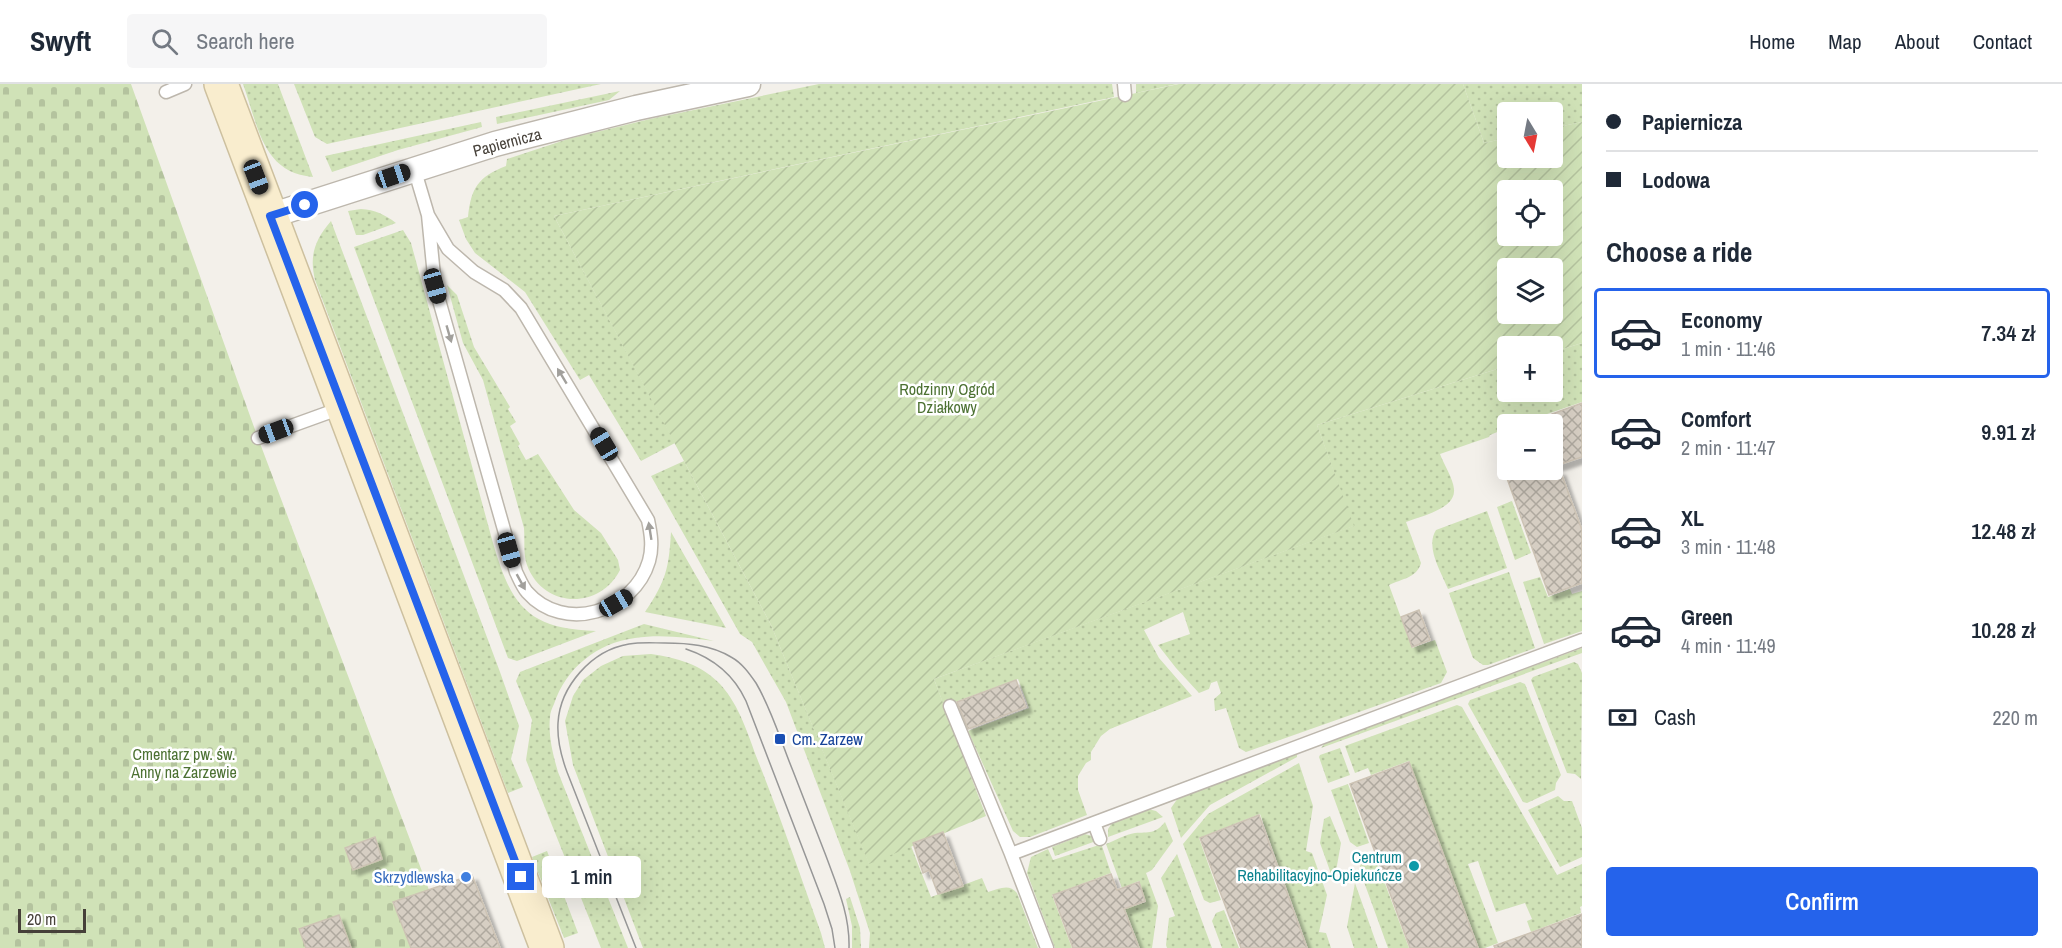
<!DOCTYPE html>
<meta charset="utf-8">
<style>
:root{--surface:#fff;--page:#f6f6f7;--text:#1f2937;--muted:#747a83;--line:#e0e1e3;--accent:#2563eb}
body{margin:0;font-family:"Archivo Narrow",sans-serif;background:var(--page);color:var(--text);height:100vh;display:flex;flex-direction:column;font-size:22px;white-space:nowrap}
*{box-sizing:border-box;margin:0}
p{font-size:20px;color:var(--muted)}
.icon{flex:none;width:33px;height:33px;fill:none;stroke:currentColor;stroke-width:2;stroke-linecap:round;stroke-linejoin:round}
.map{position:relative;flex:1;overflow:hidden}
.panel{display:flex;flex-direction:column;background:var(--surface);width:480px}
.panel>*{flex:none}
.hud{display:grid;align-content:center;height:132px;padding:0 24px;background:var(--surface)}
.needle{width:39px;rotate:170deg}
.controls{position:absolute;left:1497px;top:18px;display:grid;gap:12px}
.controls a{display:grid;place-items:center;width:66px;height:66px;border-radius:6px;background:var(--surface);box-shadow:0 6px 24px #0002;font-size:30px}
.scale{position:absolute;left:18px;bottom:15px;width:68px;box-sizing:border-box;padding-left:6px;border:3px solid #464039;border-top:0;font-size:16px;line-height:21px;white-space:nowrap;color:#464039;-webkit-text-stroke:4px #fff;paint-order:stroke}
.end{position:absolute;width:27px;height:27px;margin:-14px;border:8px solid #2563eb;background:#fff;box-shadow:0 0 0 3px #fff}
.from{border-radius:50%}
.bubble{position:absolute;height:42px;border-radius:6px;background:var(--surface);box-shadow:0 6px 24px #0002;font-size:20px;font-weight:600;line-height:42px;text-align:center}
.car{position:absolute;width:18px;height:36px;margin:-18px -9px;border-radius:8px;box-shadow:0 0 4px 2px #0007;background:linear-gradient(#222 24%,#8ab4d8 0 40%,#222 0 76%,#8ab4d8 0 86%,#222 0)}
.hud b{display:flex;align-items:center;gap:21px;height:57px;font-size:22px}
.hud b+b{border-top:2px solid var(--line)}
.hud i{width:15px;height:15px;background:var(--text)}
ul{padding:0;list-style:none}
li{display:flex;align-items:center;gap:18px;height:90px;margin:0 12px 9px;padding:0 12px;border:3px solid transparent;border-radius:6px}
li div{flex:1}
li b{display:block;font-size:22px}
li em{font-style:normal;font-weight:600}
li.active{border-color:var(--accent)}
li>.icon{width:54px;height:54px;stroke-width:1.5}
h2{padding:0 24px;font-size:27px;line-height:72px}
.pay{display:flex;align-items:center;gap:15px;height:66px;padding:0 24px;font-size:22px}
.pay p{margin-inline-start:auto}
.button{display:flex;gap:12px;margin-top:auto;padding:12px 24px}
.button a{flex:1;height:69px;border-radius:6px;background:var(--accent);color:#fff;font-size:24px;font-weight:600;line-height:69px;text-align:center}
header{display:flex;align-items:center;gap:36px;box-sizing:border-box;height:84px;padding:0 30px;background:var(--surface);border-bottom:2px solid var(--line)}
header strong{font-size:28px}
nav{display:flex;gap:33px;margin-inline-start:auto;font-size:21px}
.search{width:420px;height:54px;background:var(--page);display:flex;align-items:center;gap:15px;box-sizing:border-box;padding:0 21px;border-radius:6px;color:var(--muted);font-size:22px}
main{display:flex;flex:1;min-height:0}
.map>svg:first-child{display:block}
.grass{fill:url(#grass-dots)}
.cemetery{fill:url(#cemetery-stones)}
.garden{fill:url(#garden-furrows);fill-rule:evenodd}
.building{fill:url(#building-cross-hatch);stroke:#cdc3b4;stroke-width:1.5;filter:url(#shadow)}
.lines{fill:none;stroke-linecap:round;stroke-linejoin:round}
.lane-casing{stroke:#bdb7ad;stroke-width:15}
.street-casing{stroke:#bdb7ad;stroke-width:27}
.secondary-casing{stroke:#cdc09f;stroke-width:36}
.lane{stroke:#fff;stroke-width:12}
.street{stroke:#fff;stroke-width:24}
.secondary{stroke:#f9edce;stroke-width:33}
.tram{stroke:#979797;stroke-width:1.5}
.oneway{fill:#a2a09c}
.route{stroke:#2563eb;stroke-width:8}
.transit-dot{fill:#1a4fb4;stroke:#fff;stroke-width:2}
.culture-dot{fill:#0f9aa8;stroke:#fff;stroke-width:2}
.shop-dot{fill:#3f7fe0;stroke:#fff;stroke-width:2}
.labels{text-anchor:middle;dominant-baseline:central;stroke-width:5;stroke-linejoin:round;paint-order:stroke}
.street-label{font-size:16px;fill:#464039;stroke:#fff}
.park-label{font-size:16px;fill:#4c7132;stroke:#fff}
.transit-label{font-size:16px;fill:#164399;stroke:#fff;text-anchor:start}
.culture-label{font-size:16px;fill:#0d838f;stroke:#fff;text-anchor:end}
.shop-label{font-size:16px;fill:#366cbe;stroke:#fff;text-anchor:end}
</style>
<header>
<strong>Swyft</strong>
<div class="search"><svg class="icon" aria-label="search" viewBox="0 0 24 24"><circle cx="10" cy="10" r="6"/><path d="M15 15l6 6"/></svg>Search here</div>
<nav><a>Home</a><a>Map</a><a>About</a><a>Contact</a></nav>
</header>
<main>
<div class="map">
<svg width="1582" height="864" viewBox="0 0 1582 864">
<defs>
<pattern id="grass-dots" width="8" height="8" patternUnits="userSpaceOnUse" patternTransform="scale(1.5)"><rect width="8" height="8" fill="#d0e2b7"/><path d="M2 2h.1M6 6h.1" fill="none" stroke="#b4c39e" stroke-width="1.8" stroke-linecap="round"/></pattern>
<pattern id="cemetery-stones" width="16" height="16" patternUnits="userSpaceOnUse" patternTransform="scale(1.5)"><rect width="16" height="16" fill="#d0e2b7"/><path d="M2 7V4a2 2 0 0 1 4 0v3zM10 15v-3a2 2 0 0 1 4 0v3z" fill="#b4c39e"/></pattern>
<pattern id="garden-furrows" width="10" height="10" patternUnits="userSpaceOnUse" patternTransform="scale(1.5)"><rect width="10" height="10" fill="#d0e2b7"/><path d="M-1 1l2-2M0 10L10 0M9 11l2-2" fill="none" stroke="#b4c39e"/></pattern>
<pattern id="building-cross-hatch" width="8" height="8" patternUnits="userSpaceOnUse" patternTransform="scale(1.5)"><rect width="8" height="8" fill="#d6cec3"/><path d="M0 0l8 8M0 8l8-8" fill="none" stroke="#afa99f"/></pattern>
<filter id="shadow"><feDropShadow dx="5.5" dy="5.5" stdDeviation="1.5" flood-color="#0004"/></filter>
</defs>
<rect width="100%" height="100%" fill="#f3f0ea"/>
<path class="grass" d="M 243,0 L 278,0 L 313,93 C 262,89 258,41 243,0 Z
M 294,0 L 601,0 L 327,60 L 315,53 Z
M 819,0 L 1112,0 L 1114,13 L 554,132 L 675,359 L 641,377 L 589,291 L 580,296 L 525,208 L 475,169 L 466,155 L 459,136 L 468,133 C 471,104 478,93 506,82 L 507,75 L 568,55 L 650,35 Z
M 1136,0 L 1177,0 L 1136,9 Z
M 1463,0 L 1582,0 L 1582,38 L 1553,44 L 1552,28 L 1508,28 L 1507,54 L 1484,59 Z
M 620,7 L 609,16 L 497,40 L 496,33 Z
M 481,38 L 482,43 L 398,66 L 332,88 L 325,72 Z
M 361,125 C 375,126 384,130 396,139 L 363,151 L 356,151 L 348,127 Z
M 331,137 L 500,588 L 519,642 L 511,675 L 523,703 L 508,709 L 315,196 C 309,171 315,156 331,137 Z
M 403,146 L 411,159 L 493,459 C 511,521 527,545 596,547 L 517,577 L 508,574 L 354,163 Z
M 447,201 L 457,211 L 474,263 L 510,323 L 508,325 L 516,338 L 510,342 L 520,360 L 518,362 L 526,376 L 538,370 L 574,426 L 601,449 L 618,476 L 620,486 C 600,526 543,525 527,481 C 523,470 525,456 524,444 L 483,296 L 463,259 Z
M 1582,259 L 1582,318 L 1518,340 L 1508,340 L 1507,344 L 1490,351 L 1489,353 L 1440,370 C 1444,381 1453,394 1454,405 C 1456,425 1421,432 1406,438 L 1421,479 C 1417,494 1401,495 1389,501 L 1412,564 L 1435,556 L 1447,588 L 1441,599 L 1246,668 L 1239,664 L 1226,624 L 1215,627 L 1214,615 L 1221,609 L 1217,597 L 1211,599 L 1209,605 L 1199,609 L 1176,584 L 1158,561 L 1190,550 L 1183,528 L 1144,546 L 1159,574 L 1192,612 L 1110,645 L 1101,652 L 1091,668 L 1091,676 L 1086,679 L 1078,692 L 1078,706 L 1087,731 L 1030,753 L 1020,753 L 1013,747 L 968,647 L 1029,624 L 1018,595 L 944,622 L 934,595 L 1353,442 L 1317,341 L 1507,282 L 1508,308 L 1552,308 L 1553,268 Z
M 684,377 L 771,541 L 869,779 L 911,762 L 931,813 L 982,794 L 988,808 C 999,805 1009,799 1017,809 L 1038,864 L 869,864 L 870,849 L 850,787 L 786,618 L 752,558 L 740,550 L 651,392 Z
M 1512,417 L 1531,469 L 1515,476 L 1497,423 Z
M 1487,427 L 1507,484 L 1448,505 C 1441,488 1425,463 1436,446 Z
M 671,448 L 726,544 L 645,528 C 666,497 669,484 671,448 Z
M 1509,488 L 1535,564 L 1488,581 L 1483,581 L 1473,574 L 1449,509 Z
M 1540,493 L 1548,513 L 1570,505 L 1572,510 L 1582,507 L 1582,547 L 1544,560 L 1523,498 Z
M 644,540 L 714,557 C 688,554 662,550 635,554 C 597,559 566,584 554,620 C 552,624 550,629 550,633 C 548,651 553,671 558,688 L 628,864 L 601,864 L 526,676 L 532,636 L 516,597 L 520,588 Z
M 1582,564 L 1582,569 L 1321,664 L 1325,659 Z
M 651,570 C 677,574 701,580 720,600 C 740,622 748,651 758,677 C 781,734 800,791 821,849 L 825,864 L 643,864 L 573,681 L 565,637 L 573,612 L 583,596 L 601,582 L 623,572 Z
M 1574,578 L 1578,580 L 1582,589 L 1581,695 L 1575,690 L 1567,689 L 1531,596 L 1533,593 Z
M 1520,598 L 1525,600 L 1561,691 L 1556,699 L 1555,706 L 1527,719 L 1523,718 L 1468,620 L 1470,616 Z
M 1457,621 L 1462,623 L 1557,791 L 1582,780 L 1582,822 L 1580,823 L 1581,829 L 1531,848 L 1527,837 L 1532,835 L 1525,819 L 1496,828 L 1478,777 L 1468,780 L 1498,859 L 1485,864 L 1479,864 L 1409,677 L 1371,691 L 1368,684 L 1355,689 L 1345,662 Z
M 1340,664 L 1350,691 L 1328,699 L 1319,673 L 1320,671 Z
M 1297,670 L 1297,673 L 1210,721 L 1181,754 L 1171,724 L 1178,714 Z
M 1299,679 L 1313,722 L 1306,767 L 1312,769 L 1327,811 L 1319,848 L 1326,849 L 1331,864 L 1308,864 L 1260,730 L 1199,754 L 1221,816 L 1210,819 L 1204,816 L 1183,760 L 1208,730 Z
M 1348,700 L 1369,759 L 1357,763 L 1350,758 L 1331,706 Z
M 1558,712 L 1564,717 L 1572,717 L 1582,744 L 1582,773 L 1560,783 L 1528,726 Z
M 1148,725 L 1156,727 L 1163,733 L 1108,753 L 1108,745 L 1112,739 Z
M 1330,732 L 1341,759 L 1334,798 L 1320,759 L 1324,735 Z
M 1165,738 L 1173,757 L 1152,786 L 1146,789 L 1158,822 L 1152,864 L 1140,864 L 1125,825 L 1146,818 L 1139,797 L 1122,804 L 1106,760 C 1114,757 1126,750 1135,749 C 1149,748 1155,750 1165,738 Z
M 1085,750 L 1092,752 L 1096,757 L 1055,772 L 1052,763 Z
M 1099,761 L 1102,762 L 1111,789 L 1052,811 L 1072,864 L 1055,864 L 1027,789 L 1031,773 L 1048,765 L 1053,776 Z
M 547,767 L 578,849 L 564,854 L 532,773 Z
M 1177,770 L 1212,864 L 1167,864 L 1166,861 L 1169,834 L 1175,832 L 1161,794 Z
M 1374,770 L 1409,864 L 1388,864 L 1360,787 C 1359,777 1365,773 1374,770 Z
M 1355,799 L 1378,864 L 1354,864 L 1347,843 Z
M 850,813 L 860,844 L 861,864 L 852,864 L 852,842 L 846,815 Z
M 1224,826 L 1239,864 L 1222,864 L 1212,837 L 1216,829 Z"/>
<path class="cemetery" d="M 0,0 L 131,0 L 258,354 L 451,864 L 0,864 Z"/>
<path class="garden" d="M 1179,0 L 1463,0 L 1484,59 L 1507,54 L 1508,74 L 1552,74 L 1553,44 L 1582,38 L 1582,259 L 1553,268 L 1552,262 L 1508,262 L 1507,282 L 1317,341 L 1354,442 L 934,595 L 986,732 L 869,780 L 771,541 L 554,132 ZM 1508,106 L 1552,106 L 1552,152 L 1508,152 ZM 1508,184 L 1552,184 L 1552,230 L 1508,230 Z"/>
<path class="building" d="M 1582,319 L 1582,373 L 1552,383 L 1552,330 Z
M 1504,386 L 1560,386 L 1582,446 L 1582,499 L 1549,511 Z
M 1419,526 L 1430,556 L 1412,563 L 1401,533 Z
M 1016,596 L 1026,623 L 968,645 L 957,618 Z
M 1409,678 L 1478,864 L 1410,864 L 1350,700 Z
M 1259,731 L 1307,864 L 1241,864 L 1200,754 Z
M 943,748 L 963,802 L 938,810 L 929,786 L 923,789 L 913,759 Z
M 375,753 L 382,775 L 353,786 L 345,764 Z
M 1111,790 L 1117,806 L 1139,798 L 1145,817 L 1124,825 L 1139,864 L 1073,864 L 1053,811 Z
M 472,791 L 500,864 L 411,864 L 393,818 Z
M 1582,830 L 1582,864 L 1495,864 L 1494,862 Z
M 339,831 L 351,864 L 306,864 L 299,845 Z"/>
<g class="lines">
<g class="lane-casing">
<path id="lane" d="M 1124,0 L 1125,11
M 166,8 L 185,0
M 414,84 L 428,131 L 448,165 L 474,188 L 504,206 L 521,224 L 648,436 C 651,450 653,463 649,477 C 634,528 564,550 527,508 C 522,502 519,494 516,488 L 435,202 L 428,131
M 258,354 L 341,324
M 950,622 L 1011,770 L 1047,864
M 1094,739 L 1100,755
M 1011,770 L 1582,556"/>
</g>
<g class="street-casing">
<path id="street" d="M 270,132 L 495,60 L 636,24 L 748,0"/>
</g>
<g class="secondary-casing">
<path id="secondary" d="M 221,0 L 547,864"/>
</g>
<use href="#lane" class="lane"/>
<use href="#street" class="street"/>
<use href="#secondary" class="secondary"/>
<path class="tram" d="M 686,565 C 713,574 734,591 746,617 L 824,820 L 832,845 L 835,864
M 636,864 L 567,688 C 561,672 557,656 558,639 C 560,602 592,566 629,560 C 641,558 653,559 665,559 C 688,559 711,561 731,573 C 742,579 749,589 756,599 C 772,626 781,658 793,687 C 804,715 815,744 826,772 C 837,802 850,831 849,864"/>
</g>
<defs><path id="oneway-solid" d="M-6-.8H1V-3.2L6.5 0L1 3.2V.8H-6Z" transform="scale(1.5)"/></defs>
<g class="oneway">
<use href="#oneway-solid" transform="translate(449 250) rotate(74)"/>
<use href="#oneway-solid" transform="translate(562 292) rotate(-121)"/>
<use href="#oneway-solid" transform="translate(650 447) rotate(-99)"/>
<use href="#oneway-solid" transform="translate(521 498) rotate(61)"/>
</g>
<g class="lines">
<path class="route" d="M 305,121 L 270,132 L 521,793"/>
</g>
<rect class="transit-dot" x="774" y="649" width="12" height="12" rx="3"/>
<circle class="culture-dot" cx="1414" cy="782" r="6"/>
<circle class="shop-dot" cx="466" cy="793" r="6"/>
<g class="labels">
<g class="street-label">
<text transform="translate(507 58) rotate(-15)">Papiernicza</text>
</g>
<g class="park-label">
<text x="947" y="305">Rodzinny Ogród<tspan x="947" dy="18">Działkowy</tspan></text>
<text x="184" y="670">Cmentarz pw. św.<tspan x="184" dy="18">Anny na Zarzewie</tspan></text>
</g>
<g class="transit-label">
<text x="792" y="655">Cm. Zarzew</text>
</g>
<g class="culture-label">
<text x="1402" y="773">Centrum<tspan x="1402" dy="18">Rehabilitacyjno-Opiekuńcze</tspan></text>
</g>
<g class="shop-label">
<text x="454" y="793">Skrzydlewska</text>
</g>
</g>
</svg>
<div class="controls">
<a><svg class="needle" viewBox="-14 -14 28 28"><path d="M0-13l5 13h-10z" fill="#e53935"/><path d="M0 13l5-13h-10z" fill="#747a83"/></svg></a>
<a><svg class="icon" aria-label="locate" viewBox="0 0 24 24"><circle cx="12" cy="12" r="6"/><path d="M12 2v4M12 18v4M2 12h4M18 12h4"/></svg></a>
<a><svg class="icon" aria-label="layers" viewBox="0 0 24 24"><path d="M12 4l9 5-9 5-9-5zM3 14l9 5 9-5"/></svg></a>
<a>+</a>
<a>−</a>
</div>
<div class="scale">20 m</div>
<i class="end from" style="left:305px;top:121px"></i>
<i class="end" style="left:521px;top:793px"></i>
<div class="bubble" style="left:542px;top:772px;width:99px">1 min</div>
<i class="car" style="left:393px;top:92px;rotate:71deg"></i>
<i class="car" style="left:256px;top:93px;rotate:159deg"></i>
<i class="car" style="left:435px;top:202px;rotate:164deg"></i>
<i class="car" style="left:276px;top:347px;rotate:250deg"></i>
<i class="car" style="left:604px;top:360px;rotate:329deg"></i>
<i class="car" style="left:509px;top:466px;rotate:164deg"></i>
<i class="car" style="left:616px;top:519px;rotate:60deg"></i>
</div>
<section class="panel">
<div class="hud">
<b><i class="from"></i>Papiernicza</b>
<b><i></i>Lodowa</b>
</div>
<h2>Choose a ride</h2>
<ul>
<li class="active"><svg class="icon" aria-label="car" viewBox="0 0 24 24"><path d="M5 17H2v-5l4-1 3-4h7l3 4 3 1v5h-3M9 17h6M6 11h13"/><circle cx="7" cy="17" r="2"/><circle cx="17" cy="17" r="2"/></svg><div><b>Economy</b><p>1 min · 11:46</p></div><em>7.34 zł</em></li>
<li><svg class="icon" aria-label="car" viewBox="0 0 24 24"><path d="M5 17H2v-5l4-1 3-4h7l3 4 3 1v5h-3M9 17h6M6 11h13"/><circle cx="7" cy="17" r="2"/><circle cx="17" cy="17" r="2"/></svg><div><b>Comfort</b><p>2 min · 11:47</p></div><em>9.91 zł</em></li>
<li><svg class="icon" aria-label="car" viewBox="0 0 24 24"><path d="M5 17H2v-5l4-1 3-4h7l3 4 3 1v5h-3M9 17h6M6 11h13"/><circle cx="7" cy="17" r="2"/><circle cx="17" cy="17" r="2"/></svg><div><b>XL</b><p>3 min · 11:48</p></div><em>12.48 zł</em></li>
<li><svg class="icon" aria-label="car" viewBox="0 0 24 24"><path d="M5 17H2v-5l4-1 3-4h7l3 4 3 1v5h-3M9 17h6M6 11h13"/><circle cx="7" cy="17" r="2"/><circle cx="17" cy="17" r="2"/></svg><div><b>Green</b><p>4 min · 11:49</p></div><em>10.28 zł</em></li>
</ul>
<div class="pay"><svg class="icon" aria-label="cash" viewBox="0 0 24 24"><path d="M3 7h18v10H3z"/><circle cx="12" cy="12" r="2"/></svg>Cash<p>220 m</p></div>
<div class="button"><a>Confirm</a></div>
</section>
</main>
